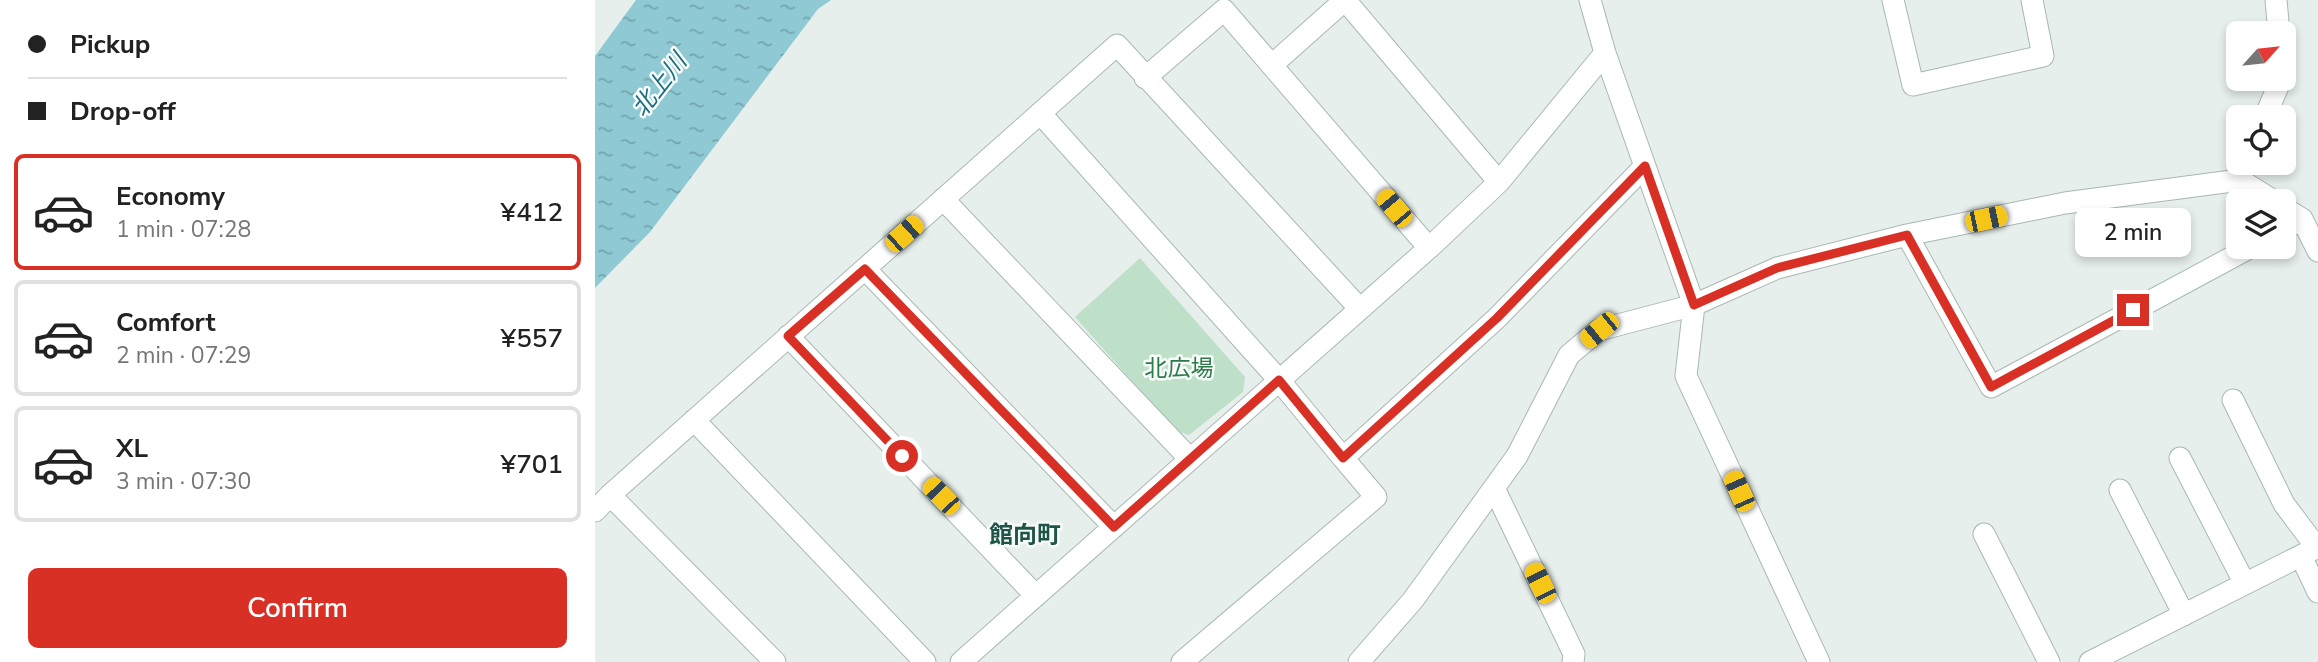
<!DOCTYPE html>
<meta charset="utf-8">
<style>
:root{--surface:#fff;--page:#f6f6f6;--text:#222;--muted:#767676;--line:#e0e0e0;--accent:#d93025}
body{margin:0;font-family:"Nunito Sans","Noto Sans JP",sans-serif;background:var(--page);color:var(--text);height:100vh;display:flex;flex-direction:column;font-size:26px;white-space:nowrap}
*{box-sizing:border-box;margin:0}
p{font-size:23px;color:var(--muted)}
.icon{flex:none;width:38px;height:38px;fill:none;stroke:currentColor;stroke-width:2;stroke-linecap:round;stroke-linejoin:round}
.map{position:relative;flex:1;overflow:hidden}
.side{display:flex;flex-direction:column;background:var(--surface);width:595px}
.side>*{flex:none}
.guide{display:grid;align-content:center;height:154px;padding:0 28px;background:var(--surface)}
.needle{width:46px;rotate:63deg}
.tools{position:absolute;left:1631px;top:21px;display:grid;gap:14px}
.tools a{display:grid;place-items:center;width:70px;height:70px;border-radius:10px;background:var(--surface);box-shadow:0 4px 10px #0003;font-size:35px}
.end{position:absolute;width:32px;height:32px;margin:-16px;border:9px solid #d93025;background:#fff;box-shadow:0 0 0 4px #fff}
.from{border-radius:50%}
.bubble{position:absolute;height:49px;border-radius:10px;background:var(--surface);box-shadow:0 4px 10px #0003;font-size:23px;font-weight:600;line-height:49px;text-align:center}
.car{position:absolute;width:21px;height:42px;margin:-21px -10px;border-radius:9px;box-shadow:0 0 5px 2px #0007;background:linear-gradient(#f5c518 24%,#345 0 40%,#f5c518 0 76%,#345 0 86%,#f5c518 0)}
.guide b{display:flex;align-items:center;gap:24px;height:66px;font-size:26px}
.guide b+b{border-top:2px solid var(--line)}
.guide i{width:18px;height:18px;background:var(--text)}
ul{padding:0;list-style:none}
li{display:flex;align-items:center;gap:21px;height:116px;margin:0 14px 10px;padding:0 14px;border:4px solid var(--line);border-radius:10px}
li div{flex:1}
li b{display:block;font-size:26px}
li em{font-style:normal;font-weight:600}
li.selected{border-color:var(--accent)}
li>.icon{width:63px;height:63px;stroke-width:1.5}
.cta{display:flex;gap:14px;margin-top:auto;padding:14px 28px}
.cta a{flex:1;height:80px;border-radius:10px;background:var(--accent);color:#fff;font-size:28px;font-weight:600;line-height:80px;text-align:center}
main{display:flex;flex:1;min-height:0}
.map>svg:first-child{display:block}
.park{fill:#bfe0c8}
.water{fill:url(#water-ripples)}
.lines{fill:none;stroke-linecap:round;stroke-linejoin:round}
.minor-casing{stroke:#a8b8b2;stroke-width:23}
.minor{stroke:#fff;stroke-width:21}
.route{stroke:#d93025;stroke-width:9}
.labels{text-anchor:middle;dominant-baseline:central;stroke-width:5;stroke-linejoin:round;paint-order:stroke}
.park-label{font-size:23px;fill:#2d7a4b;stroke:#f7fbf9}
.water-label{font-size:24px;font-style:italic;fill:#1c6f80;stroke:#f7fbf9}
.neighbourhood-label{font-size:24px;font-weight:bold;fill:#1f5548;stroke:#f7fbf9}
</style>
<main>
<section class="side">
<div class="guide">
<b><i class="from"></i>Pickup</b>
<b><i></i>Drop-off</b>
</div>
<ul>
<li class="selected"><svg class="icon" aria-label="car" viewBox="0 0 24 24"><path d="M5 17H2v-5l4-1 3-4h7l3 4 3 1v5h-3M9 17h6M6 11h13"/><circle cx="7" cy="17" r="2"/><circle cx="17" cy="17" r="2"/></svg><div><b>Economy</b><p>1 min · 07:28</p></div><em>¥412</em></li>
<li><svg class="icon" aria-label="car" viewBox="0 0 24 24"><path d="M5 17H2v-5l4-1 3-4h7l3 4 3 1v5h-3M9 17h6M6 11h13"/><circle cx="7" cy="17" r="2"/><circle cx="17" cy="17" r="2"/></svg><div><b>Comfort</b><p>2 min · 07:29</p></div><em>¥557</em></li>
<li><svg class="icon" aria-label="car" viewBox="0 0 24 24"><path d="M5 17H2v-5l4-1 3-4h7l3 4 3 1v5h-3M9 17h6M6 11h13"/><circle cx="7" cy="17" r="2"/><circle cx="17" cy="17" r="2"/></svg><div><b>XL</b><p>3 min · 07:30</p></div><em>¥701</em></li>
</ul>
<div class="cta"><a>Confirm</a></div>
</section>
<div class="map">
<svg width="1723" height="662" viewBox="0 0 1723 662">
<defs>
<pattern id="water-ripples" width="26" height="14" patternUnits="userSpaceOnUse" patternTransform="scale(1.75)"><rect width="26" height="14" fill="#8ec9d4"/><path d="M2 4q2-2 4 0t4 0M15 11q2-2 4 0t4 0" fill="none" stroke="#74a5ad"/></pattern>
</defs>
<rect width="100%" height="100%" fill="#e6efeb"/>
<path class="park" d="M 545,258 L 650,377 L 648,392 L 594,435 L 581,431 L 480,317 Z"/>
<path class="water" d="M 41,0 L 236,0 L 223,9 L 55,232 L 0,288 L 0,56 Z"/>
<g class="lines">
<g class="minor-casing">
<path id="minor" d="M 750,0 L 904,182
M 1298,0 L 1318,85 L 1448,56 L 1437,0
M 1681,0 L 1684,33
M 1010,53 L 1099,305 L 1091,376 L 1224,662
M 677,65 L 750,0
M 550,78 L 629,10 L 834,248
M 445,113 L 684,380 L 748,458 L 902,318 L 1050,166
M 1670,117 L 1686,79
M 348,199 L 595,459
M 1689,208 L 1707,219 L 1723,251
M 1689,229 L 1707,219
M 1312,235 L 1396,387 L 1656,247
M 270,269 L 519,527
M 193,336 L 441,596
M 1638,400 L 1689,504 L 1722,548
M 99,420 L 330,662
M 1585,458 L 1650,584
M 899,488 L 979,654 L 978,662
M 1525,490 L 1589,615
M 15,495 L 180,662
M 0,511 L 15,495 L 522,45 L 765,309
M 1389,534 L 1454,662
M 1706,556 L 1723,592
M 366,662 L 834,248 L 904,182 L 1010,53 L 995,0
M 587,662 L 781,497 L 748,458
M 764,662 L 818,600 L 922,456 L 974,355 L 1004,330 L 1099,305 L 1182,268 L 1312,235 L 1470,203 L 1645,180 L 1679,201
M 1495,662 L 1723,547"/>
</g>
<use href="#minor" class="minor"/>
</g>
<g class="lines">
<path class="route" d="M 307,456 L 193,336 L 270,269 L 519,527 L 684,380 L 748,458 L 902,318 L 1050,166 L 1099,305 L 1182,268 L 1312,235 L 1396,387 L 1538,310"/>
</g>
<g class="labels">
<g class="park-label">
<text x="584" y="368">北広場</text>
</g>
<g class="water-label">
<text transform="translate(64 85) rotate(-52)">北上川</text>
</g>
<g class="neighbourhood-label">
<text x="430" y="535">館向町</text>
</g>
</g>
</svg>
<div class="tools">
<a><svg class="needle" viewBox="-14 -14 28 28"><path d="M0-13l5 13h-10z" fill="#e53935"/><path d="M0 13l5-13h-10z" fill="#767676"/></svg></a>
<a><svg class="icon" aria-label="locate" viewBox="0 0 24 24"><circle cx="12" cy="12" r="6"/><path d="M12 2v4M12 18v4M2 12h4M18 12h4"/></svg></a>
<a><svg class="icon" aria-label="layers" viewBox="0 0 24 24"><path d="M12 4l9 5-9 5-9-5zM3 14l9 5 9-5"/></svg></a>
</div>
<i class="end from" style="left:307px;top:456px"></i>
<i class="end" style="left:1538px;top:310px"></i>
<div class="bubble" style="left:1480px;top:208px;width:116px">2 min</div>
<i class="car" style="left:799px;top:208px;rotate:320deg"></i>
<i class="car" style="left:1391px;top:219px;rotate:78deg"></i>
<i class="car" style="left:309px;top:234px;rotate:48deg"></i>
<i class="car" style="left:1004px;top:330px;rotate:231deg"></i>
<i class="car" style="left:1144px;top:491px;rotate:336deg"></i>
<i class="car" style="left:346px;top:496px;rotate:316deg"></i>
<i class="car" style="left:945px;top:583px;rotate:334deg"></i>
</div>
</main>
